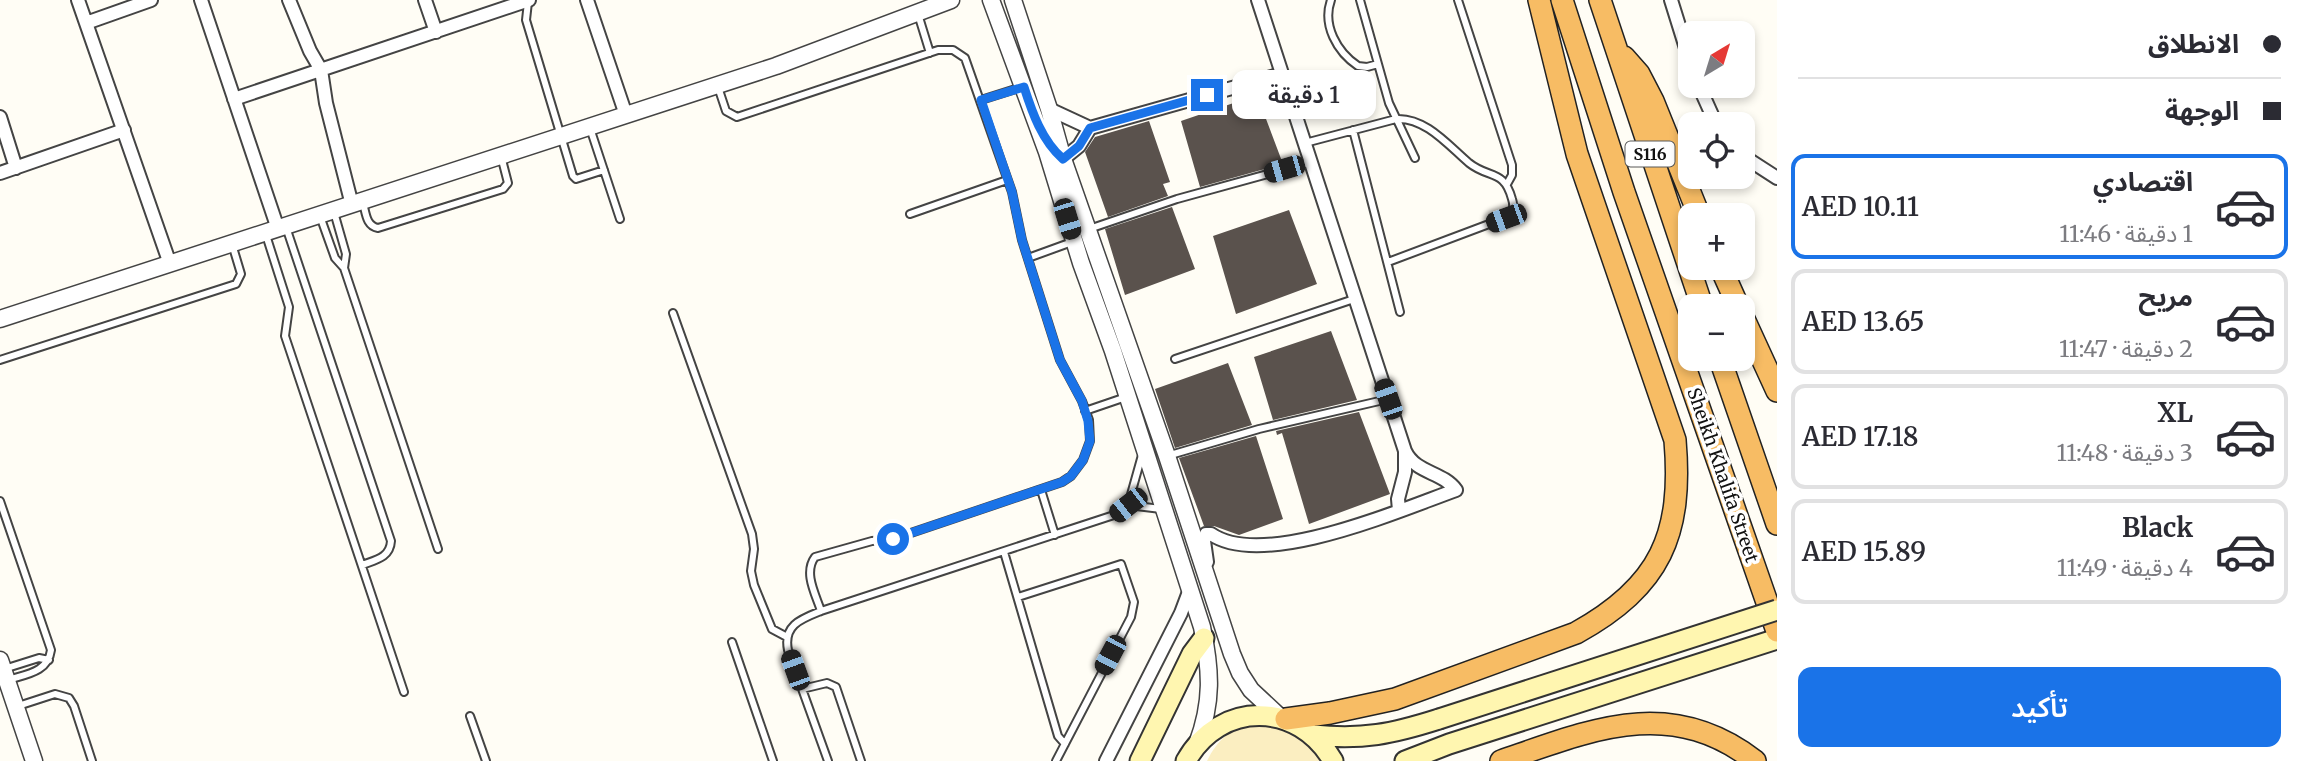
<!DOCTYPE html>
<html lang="ar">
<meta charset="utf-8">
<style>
:root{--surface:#fff;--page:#f7f7f7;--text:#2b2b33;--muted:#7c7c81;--line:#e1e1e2;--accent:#1a73e8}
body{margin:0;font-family:Merriweather,"Noto Sans Arabic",serif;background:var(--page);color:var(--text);direction:rtl;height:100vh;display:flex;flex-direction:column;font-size:26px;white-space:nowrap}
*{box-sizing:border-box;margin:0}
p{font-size:23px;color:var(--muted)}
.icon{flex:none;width:38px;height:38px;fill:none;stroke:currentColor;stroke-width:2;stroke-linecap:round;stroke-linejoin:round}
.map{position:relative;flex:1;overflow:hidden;direction:ltr}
.panel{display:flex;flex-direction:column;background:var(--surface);width:525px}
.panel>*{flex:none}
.guide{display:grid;align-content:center;height:154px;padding:0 21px;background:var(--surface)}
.needle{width:46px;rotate:38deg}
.controls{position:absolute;left:1678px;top:21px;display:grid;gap:14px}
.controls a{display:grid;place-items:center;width:77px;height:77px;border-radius:14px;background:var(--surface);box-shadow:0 4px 10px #0003;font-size:35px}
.end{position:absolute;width:32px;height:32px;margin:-16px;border:9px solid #1a73e8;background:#fff;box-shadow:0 0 0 4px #fff}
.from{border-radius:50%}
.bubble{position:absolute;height:49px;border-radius:14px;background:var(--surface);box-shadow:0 4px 10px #0003;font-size:23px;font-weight:600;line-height:49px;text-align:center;direction:rtl}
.car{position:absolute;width:21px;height:42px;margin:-21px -10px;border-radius:9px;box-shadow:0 0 5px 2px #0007;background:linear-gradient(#222 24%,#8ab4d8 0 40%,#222 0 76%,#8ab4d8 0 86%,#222 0)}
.guide b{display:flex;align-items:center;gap:24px;height:66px;font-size:26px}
.guide b+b{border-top:2px solid var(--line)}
.guide i{width:18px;height:18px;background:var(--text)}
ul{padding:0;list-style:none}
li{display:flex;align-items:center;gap:21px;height:105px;margin:0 14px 10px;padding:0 7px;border:4px solid var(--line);border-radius:14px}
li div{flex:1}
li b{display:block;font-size:26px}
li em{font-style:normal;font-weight:600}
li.current{border-color:var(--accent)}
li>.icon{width:63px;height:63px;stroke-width:1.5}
.primary-button{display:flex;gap:14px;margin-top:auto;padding:14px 21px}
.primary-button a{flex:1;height:80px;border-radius:14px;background:var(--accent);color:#fff;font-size:28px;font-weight:600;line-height:80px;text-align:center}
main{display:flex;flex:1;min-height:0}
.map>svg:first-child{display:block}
.sand{fill:#fbeec1}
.building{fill:#5a524d}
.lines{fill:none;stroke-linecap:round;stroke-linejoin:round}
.service-casing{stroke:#444;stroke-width:10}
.minor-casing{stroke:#444;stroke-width:16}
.tertiary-casing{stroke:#444;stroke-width:19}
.secondary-casing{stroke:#333;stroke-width:23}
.trunk-casing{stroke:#222;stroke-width:24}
.service{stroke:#fff;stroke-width:6}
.minor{stroke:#fff;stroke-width:12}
.tertiary{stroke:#fff;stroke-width:16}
.secondary{stroke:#fff6b0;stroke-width:19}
.trunk{stroke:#f7bc64;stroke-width:21}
.secondary-bridge-casing{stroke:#333;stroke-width:23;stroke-linecap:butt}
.secondary-bridge{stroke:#fff6b0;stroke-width:19}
.route{stroke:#1a73e8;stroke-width:9}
.labels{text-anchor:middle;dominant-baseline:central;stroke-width:7;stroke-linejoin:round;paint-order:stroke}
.shield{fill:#fff;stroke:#585858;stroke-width:2}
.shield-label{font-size:16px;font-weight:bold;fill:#111}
.street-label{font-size:18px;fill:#111;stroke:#fff}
</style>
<main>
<section class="panel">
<div class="guide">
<b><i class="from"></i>الانطلاق</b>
<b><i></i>الوجهة</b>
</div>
<ul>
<li class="current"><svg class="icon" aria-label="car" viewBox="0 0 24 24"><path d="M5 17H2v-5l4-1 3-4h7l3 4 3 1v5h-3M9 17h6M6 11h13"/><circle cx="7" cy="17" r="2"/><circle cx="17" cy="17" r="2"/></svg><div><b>اقتصادي</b><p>1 دقيقة · 11:46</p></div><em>AED 10.11</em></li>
<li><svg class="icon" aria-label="car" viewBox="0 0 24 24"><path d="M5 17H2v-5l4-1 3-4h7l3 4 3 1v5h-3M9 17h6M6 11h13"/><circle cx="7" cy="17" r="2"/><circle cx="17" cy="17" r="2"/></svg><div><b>مريح</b><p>2 دقيقة · 11:47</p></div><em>AED 13.65</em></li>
<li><svg class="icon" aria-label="car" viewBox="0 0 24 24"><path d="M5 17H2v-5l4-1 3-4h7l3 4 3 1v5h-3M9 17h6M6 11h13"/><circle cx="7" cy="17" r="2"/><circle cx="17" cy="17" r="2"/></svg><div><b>XL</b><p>3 دقيقة · 11:48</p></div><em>AED 17.18</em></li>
<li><svg class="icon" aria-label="car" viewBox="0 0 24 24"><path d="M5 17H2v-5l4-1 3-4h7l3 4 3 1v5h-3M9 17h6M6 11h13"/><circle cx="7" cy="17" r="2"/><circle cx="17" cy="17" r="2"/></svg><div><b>Black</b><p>4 دقيقة · 11:49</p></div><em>AED 15.89</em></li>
</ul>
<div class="primary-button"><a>تأكيد</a></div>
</section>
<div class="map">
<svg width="1777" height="761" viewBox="0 0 1777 761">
<rect width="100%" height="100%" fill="#fffdf5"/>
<path class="sand" d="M 1251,721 L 1293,724 L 1329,761 L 1207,761 C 1217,740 1230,730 1251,721 Z"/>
<path class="building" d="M 1257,95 L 1283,164 L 1200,187 L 1181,121 Z
M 1149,121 L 1170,182 L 1163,184 L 1168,196 L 1108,217 L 1085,152 L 1095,137 Z
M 1172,207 L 1195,269 L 1125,295 L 1105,229 Z
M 1289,210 L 1317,284 L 1236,314 L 1213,236 Z
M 1331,331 L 1357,400 L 1273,420 L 1254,357 Z
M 1228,363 L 1252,425 L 1175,448 L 1155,389 Z
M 1359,412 L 1390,494 L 1309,524 L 1282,433 L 1277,435 L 1276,431 Z
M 1256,436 L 1283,519 L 1239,535 L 1214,526 L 1204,526 L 1179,458 Z"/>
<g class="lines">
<g class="service-casing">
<path id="service" d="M 1331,0 C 1322,25 1337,52 1358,66 L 1367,67 L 1378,64
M 1360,0 L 1389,103 L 1415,158
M 1458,0 L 1512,165 L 1512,175 L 1507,184
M 528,2 L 526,20 L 573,176 L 576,179 L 604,170
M 918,14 L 930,53
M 718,87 L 726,111 L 737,117 L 938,50 L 953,50 L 965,58 L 1012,192 L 1022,240 L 1060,360 L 1082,401 L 1089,420 L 1090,441 L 1083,460 L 1071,476 L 1062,482 L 893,539 L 872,541 L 815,557 C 803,573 816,595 821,611
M 981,100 L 1022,87
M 590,128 L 620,219
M 1353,130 L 1400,312
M 1305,143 L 1396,119 C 1425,117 1448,145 1469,163 C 1489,179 1504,169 1512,199 C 1515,208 1512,213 1505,218 L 1388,262
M 363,203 C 366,213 366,226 378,228 L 503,189 L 508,183 L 501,156
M 334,212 L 346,254 L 344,268
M 910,214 L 1007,180
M 320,216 L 335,258 L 344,268 L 438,549
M 286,227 L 391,541 C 390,558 375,560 362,565
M 1089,229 L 1177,199 L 1311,162
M 266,235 L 289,307 L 285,336 L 404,692
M 1028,258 L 1072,242
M 673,313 L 752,534 L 754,549 L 751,571 L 754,585 L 772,629 L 787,637
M 1175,359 L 1354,299
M 0,360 L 236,284 L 241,274 L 232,244
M 1085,411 L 1126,397
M 1167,456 L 1259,429 L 1388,399
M 1041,490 L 1055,535
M 0,501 L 51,650 C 48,672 27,674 8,680
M 1128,505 L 1161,509
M 1004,552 L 1058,736 L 1065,744
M 1018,597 L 1121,564 L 1134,602 L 1131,617 L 1056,761
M 732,642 L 773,761
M 4,669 L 39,658 L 49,660
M 802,689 L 827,683 L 836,687 L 861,761
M 15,707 L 55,694 L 69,698 L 74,706 L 92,761
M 470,716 L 486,761
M 828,761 L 788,650 C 783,625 801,619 821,611 L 1117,514 L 1128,505 L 1142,455"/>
</g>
<g class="minor-casing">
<path id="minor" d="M 78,0 L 170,264
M 201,0 L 278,229
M 289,0 L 310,51 L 321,70 L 326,103 L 352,205
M 425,0 L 436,32
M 587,0 L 626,115
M 1671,0 L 1690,61
M 86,23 L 151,0
M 1699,86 L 1716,124
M 234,99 L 529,0
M 1049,109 L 1090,128 L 1282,74
M 0,117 L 16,168
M 1743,156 L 1777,178
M 1063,159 L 1079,146 L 1090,128
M 0,173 L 124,130
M 1399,510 L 1398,499 L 1405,472 L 1405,452
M 1207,562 L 1204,541 L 1206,534 L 1211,534 C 1263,570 1400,510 1456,490 C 1442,471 1416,474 1405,451 L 1258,0
M 1106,761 L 1181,613 L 1190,589"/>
</g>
<g class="tertiary-casing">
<path id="tertiary" d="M 991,0 L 1047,152 L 1081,263 L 1113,351 L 1202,627 C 1211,670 1213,702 1197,744
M 1013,0 L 1049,109 L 1063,159 L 1167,456 L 1232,654 L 1240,673 L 1251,690 L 1281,718
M 0,319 L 776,66 L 951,0
M 0,660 L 34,761"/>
</g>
<g class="secondary-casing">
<path id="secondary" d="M 1313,735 C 1363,740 1392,734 1439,719
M 1140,761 L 1192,654 L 1204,638
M 1186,761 C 1220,700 1299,701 1333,761
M 1405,761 L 1449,744 L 1777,639"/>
</g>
<g class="trunk-casing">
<path id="trunk" d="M 1562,0 L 1624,192 L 1777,631
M 1600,0 L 1702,306
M 1624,57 L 1639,74 L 1653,101 L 1699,215
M 1721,268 L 1738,306
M 1743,317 L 1777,391
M 1720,359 L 1777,524
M 1286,719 L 1330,713 L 1395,699 L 1576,633 C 1661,586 1683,534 1675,440 L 1577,154 L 1539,0
M 1501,761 C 1591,730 1670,695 1755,761"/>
</g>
<use href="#service" class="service"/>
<use href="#minor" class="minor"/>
<use href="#tertiary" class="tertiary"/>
<use href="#secondary" class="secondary"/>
<use href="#trunk" class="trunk"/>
<g class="secondary-bridge-casing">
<path id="secondary-bridge" d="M 1439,719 L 1777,610"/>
</g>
<use href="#secondary-bridge" class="secondary-bridge"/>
</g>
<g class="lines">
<path class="route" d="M 893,539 L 1062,482 L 1071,476 L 1083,460 L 1090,441 L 1088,421 L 1082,401 L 1060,360 L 1022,240 L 1012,192 L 981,100 L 1024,87 C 1032,112 1042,141 1063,159 L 1079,146 L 1090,128 L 1207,95"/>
</g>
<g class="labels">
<rect class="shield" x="1625.5" y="141.5" width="49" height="25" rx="5"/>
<g class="shield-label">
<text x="1650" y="154">S116</text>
</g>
<g class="street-label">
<text transform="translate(1723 475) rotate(71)">Sheikh Khalifa Street</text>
</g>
</g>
</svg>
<div class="controls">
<a><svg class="needle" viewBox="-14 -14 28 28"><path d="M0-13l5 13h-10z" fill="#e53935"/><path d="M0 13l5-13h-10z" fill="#7c7c81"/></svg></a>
<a><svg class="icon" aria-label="locate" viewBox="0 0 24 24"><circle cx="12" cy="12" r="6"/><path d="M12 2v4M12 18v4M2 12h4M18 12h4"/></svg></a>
<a>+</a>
<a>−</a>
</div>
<i class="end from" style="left:893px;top:539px"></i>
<i class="end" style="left:1207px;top:95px"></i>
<div class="bubble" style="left:1232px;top:70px;width:144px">1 دقيقة</div>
<i class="car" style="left:1284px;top:169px;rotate:254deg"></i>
<i class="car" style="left:1506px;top:218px;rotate:250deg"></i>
<i class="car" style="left:1067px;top:219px;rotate:163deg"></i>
<i class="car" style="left:1388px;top:399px;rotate:341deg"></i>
<i class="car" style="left:1128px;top:505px;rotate:232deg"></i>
<i class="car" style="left:1110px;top:655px;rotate:208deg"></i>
<i class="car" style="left:795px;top:670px;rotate:340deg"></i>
</div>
</main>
